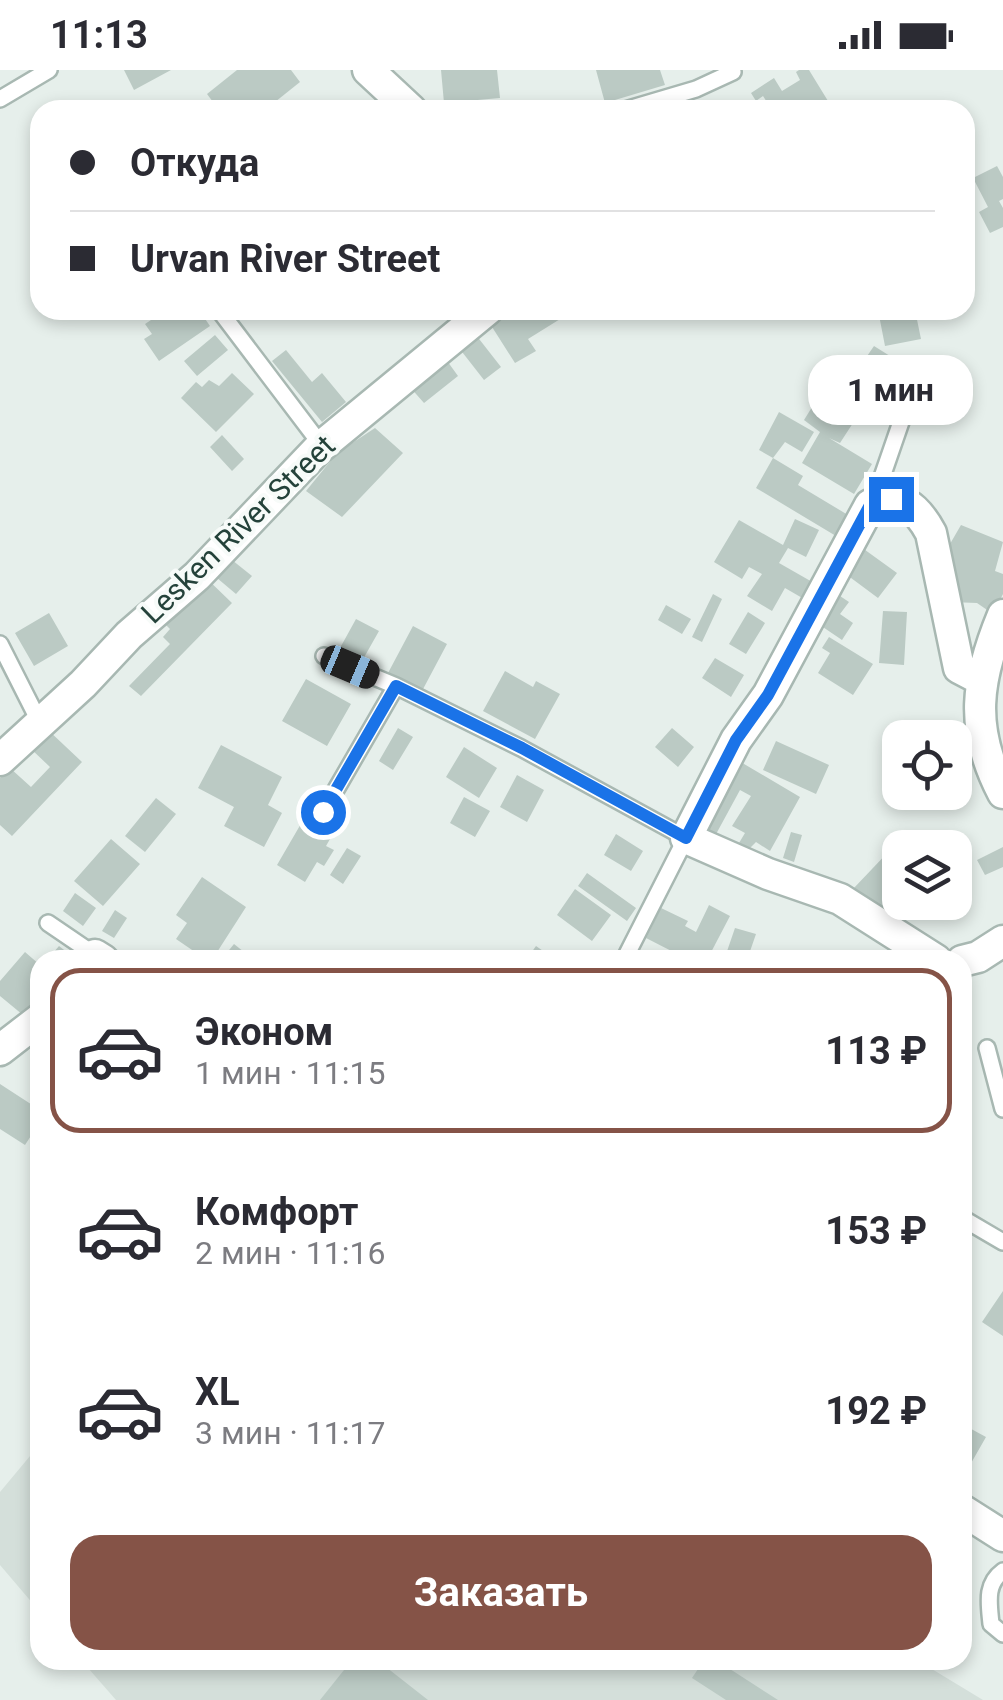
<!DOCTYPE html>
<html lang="ru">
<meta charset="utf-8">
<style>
:root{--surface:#fff;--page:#f7f7f7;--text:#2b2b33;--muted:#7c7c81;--line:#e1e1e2;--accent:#855347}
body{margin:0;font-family:Roboto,sans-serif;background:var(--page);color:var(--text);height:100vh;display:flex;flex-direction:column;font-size:38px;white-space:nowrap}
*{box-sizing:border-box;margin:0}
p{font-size:32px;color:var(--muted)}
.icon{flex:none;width:55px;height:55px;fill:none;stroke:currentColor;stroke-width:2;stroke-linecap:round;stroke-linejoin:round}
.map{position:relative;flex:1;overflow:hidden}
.side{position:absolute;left:30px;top:880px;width:942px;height:720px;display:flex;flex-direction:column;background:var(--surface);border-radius:30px;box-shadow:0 5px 15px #0003}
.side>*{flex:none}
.guide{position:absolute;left:30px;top:30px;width:945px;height:220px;border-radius:30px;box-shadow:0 5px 15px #0003;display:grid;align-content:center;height:220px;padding:0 40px;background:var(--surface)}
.fabs{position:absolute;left:882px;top:650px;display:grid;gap:20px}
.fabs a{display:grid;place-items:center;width:90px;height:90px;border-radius:20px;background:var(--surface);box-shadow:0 5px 15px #0003;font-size:50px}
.end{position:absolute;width:45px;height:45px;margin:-22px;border:12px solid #1a73e8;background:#fff;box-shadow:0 0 0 5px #fff}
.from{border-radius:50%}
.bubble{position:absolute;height:70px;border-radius:30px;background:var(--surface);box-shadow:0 5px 15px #0003;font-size:32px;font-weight:700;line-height:70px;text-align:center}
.car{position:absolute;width:30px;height:60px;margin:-30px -15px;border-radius:12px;box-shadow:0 0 8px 2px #0007;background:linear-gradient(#222 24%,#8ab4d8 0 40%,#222 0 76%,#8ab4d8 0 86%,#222 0)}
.guide b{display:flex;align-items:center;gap:35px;height:95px;font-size:38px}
.guide b+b{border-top:2px solid var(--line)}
.guide i{width:25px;height:25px;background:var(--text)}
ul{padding:18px 0 0;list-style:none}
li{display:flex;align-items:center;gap:30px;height:165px;margin:0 20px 15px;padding:0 20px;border:5px solid transparent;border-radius:30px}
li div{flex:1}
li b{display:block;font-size:38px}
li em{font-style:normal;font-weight:700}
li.selected{border-color:var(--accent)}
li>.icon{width:90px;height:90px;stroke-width:1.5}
.primary-button{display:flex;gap:20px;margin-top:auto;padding:20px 40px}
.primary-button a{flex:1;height:115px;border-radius:30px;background:var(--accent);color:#fff;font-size:40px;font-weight:700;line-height:115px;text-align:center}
.status{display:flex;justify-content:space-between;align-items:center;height:70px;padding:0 50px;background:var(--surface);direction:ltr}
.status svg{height:28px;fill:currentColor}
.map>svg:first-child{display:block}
.built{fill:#d4dfda}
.building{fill:#bbcac4}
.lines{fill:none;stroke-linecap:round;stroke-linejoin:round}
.lane-casing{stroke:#a8b8b2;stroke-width:20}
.street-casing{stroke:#a8b8b2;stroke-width:35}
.lane{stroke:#fff;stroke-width:15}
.street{stroke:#fff;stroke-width:30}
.route{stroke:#1a73e8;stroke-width:12}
.labels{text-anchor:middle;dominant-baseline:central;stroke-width:8;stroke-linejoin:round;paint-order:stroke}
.street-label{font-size:30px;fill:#24423a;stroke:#f7fbf9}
</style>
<div class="status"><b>11:13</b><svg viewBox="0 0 49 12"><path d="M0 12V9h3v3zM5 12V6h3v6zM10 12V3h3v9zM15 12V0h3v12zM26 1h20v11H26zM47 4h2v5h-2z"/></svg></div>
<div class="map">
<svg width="1003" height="1630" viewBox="0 0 1003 1630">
<rect width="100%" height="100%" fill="#e6efeb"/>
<path class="built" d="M 40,1374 L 40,1542 L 0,1495 L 0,1422 Z
M 81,1590 L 917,1590 L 983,1630 L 116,1630 Z"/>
<path class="building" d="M 124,0 L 171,0 L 134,20 Z
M 237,0 L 291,0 L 300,12 L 265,40 L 219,40 L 207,24 Z
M 441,0 L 497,0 L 500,28 L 444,33 Z
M 596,0 L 660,0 L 665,15 L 605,33 Z
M 799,0 L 809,0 L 828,31 L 814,40 L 772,40 L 763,26 L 756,31 L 751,23 L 774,8 L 782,21 L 800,10 L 796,2 Z
M 694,29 L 700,40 L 653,40 L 653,39 Z
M 997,96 L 1003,107 L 1003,129 L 999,131 L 1003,138 L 1003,157 L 990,163 L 979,142 L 988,137 L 973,108 Z
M 166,240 L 172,247 L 183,240 L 199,240 L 210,256 L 159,291 L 144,269 L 152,264 L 145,254 Z
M 501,240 L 561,240 L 565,246 L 528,269 L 536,281 L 515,293 L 487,249 Z
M 878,240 L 915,240 L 921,269 L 885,276 Z
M 215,265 L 228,280 L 197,306 L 184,291 Z
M 476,265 L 501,297 L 484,310 L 459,278 Z
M 874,276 L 890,286 L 880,300 L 897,312 L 886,327 L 854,305 Z
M 286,280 L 312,312 L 322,303 L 346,332 L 322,352 L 272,291 Z
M 445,288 L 458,306 L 424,333 L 409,316 Z
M 232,303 L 254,324 L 216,362 L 181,328 L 196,312 L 202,317 L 209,310 L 219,316 Z
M 933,311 L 963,323 L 953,347 L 923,334 Z
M 827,313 L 864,336 L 840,373 L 829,368 L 872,394 L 854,424 L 802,393 L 820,362 L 804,350 Z
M 779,342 L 814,362 L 802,382 L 785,372 L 773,388 L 803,406 L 798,415 L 848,445 L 836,466 L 756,418 L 773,388 L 759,380 Z
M 375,358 L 403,383 L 342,447 L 306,421 L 337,383 Z
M 222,365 L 244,389 L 232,401 L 210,377 Z
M 795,449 L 819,460 L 806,487 L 788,478 L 779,493 L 814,513 L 804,529 L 785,518 L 772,541 L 747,526 L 762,504 L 749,497 L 742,509 L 714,492 L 739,450 L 783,475 Z
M 961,455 L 1003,472 L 995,501 L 1003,504 L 1003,524 L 993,544 L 977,533 L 951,532 L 943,486 Z
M 861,477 L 897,503 L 878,528 L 843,502 Z
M 232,490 L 252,506 L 236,524 L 217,508 Z
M 203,505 L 232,533 L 141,626 L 129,616 L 170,574 L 163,567 L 170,559 L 160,549 Z
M 834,522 L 849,532 L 840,544 L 853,553 L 842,570 L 814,551 Z
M 713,524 L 722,529 L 702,572 L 692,567 Z
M 666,535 L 691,549 L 682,564 L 658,550 Z
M 883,541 L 907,542 L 904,595 L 879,593 Z
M 748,542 L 765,553 L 746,584 L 729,574 Z
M 49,543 L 68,576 L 34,596 L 15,563 Z
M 356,549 L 379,561 L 362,591 L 340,578 Z
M 413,556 L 447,574 L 422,621 L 388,603 Z
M 829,567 L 873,594 L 853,625 L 818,603 L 830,583 L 822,578 Z
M 715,588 L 744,605 L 731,627 L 702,608 Z
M 505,601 L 533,617 L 536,611 L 560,624 L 535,669 L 483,641 Z
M 306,609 L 351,634 L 327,676 L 282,651 Z
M 398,658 L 413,667 L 393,700 L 379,691 Z
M 672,658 L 694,677 L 678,697 L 655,677 Z
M 47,659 L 82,692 L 12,766 L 0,755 L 0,708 L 10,698 L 31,717 L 50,697 L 29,677 Z
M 776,671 L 829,695 L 816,724 L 763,700 Z
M 221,675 L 282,707 L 268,735 L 282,743 L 264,777 L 224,756 L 234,737 L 198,718 Z
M 464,677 L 497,698 L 479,728 L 446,707 Z
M 739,691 L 800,727 L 770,781 L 756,772 L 749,779 L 739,773 L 745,763 L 732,756 L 751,726 L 740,720 L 715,766 L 702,758 Z
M 517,705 L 544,720 L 527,752 L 500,737 Z
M 464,727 L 490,741 L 475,767 L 450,753 Z
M 156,728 L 176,744 L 145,782 L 125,766 Z
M 302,752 L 330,769 L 326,776 L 334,780 L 324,796 L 317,792 L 305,812 L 277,795 Z
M 791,762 L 802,765 L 794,792 L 783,788 Z
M 616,764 L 643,781 L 631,801 L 604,785 Z
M 920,764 L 933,778 L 904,778 Z
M 111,769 L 140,794 L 103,836 L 74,811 Z
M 1003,777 L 1003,797 L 985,805 L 977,790 Z
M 347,778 L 361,786 L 343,814 L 330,805 Z
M 891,779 L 896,784 L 900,781 L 900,809 L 897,807 L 884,818 L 900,828 L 900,832 L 915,837 L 901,848 L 853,819 Z
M 587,803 L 636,838 L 627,851 L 578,816 Z
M 202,807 L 246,837 L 212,890 L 189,890 L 195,882 L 176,869 L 187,853 L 176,845 Z
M 575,819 L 611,845 L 592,871 L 557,845 Z
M 75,823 L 96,838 L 83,856 L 63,841 Z
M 709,835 L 730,846 L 707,890 L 689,890 L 646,868 L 661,838 L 688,851 L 685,856 L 696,862 Z
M 115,840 L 127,848 L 114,868 L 102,861 Z
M 735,858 L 756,864 L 747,890 L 724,890 Z
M 234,874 L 254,890 L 221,890 Z
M 59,876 L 73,887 L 47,890 Z
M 536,876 L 556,890 L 526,890 Z
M 25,882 L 40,895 L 40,925 L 23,945 L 0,926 L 0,911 Z
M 0,1014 L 40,1040 L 40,1052 L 25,1075 L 0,1059 Z
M 1003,1221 L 1003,1266 L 982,1252 Z
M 962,1354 L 986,1367 L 962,1409 Z
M 352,1590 L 377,1590 L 428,1630 L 320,1630 Z
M 704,1590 L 716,1590 L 778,1630 L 726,1630 L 692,1608 Z"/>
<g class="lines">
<g class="lane-casing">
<path id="lane" d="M 0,29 L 49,0
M 625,40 L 696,19 L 733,2
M 219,240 L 322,376
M 882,429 L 882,407 L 902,349
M 0,574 L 40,653
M 324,586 L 396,616
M 323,742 L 396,616 L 521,678 L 686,768 L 624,890
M 48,853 L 95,885
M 987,978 L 1003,1039
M 962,1148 L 1003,1172
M 1003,1501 C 985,1514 989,1533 991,1554 L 1003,1564"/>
</g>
<g class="street-casing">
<path id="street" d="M 368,0 L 411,40
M 1003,545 C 976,610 969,658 1003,723
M 0,690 L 83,614 L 129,565 L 197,506 L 318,379 L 487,240
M 91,890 L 95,885 L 103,890
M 936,890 L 840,829 L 768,804 L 686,768 L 736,670 L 768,625 L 870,435 C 899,421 917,437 931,463 L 959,598 L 982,610
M 962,891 L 978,887 L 1003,871
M 0,980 L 40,949
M 962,1440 L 1003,1466"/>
</g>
<use href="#lane" class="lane"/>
<use href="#street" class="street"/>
</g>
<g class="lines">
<path class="route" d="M 323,742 L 396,616 L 522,678 L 686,768 L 736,670 L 768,625 L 870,435 L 891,429"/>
</g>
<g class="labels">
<g class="street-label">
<text transform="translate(238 459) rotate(-44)">Lesken River Street</text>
</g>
</g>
</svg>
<div class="fabs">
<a><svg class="icon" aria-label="locate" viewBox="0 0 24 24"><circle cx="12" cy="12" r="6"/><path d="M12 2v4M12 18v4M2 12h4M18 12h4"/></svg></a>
<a><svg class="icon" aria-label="layers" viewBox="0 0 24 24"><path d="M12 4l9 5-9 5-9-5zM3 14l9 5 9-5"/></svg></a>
</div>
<i class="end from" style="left:323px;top:742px"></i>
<i class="end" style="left:891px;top:429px"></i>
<div class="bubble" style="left:808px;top:285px;width:165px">1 мин</div>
<i class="car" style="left:350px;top:597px;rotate:113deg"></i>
<div class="guide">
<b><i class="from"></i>Откуда</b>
<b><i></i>Urvan River Street</b>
</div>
<section class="side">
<ul>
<li class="selected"><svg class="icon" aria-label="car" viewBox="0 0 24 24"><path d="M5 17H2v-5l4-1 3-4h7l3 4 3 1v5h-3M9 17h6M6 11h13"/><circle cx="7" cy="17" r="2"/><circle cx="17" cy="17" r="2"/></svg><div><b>Эконом</b><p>1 мин · 11:15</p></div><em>113 ₽</em></li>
<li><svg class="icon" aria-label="car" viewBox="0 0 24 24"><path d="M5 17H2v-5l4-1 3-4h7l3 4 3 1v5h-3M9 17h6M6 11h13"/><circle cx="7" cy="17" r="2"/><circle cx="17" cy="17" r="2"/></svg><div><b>Комфорт</b><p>2 мин · 11:16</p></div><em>153 ₽</em></li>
<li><svg class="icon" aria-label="car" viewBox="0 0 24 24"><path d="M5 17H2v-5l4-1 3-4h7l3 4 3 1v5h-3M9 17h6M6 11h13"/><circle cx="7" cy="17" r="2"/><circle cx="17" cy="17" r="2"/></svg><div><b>XL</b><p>3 мин · 11:17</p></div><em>192 ₽</em></li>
</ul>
<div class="primary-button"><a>Заказать</a></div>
</section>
</div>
